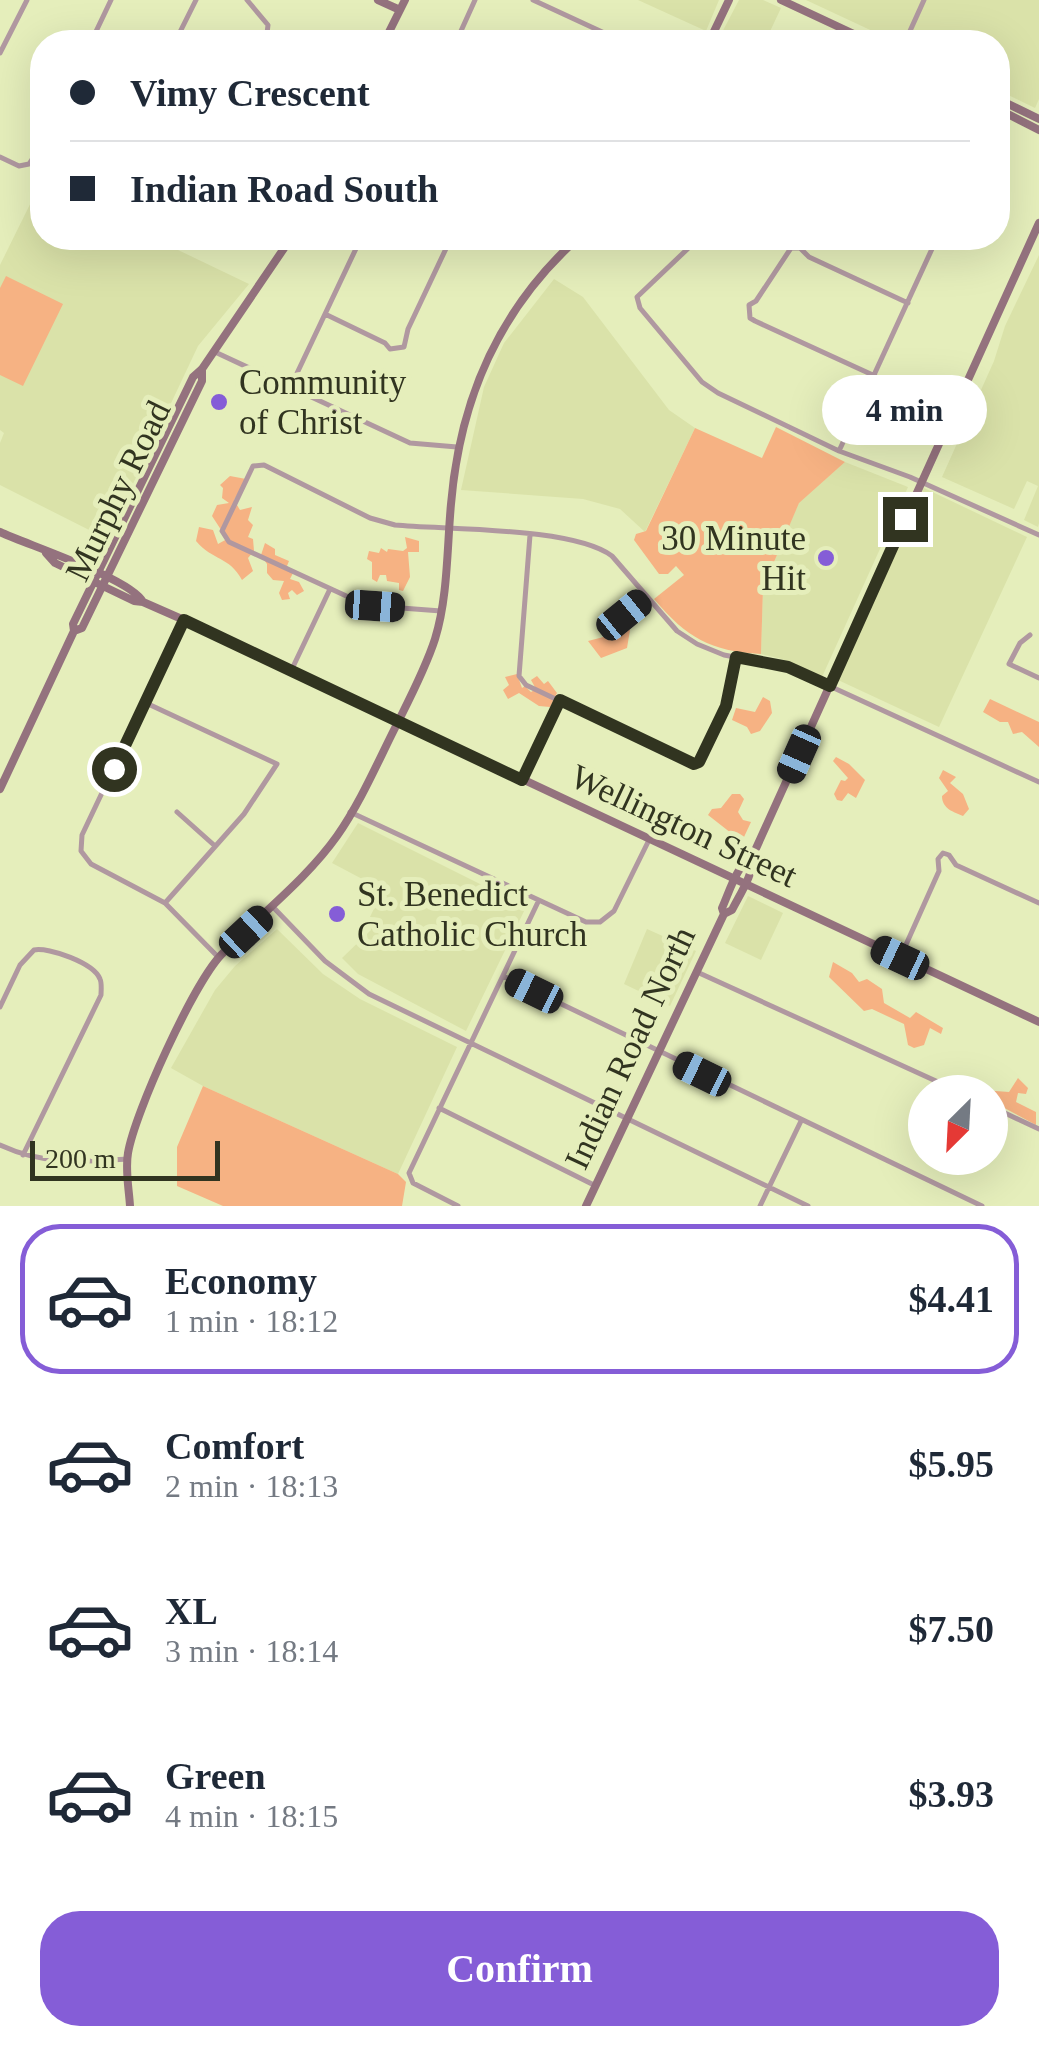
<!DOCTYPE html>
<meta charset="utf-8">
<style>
:root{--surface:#fff;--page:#f2f2f3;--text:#1f2937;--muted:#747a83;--line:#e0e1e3;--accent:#855dd7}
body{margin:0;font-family:"Times New Roman",serif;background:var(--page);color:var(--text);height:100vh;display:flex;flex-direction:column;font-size:38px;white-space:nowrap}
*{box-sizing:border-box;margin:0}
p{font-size:32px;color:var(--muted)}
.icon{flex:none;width:55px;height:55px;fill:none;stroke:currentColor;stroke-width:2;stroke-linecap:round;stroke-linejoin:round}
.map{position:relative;height:1206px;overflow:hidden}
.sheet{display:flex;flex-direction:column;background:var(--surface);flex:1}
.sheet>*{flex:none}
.top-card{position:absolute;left:30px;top:30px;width:980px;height:220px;border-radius:40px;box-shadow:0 10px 40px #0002;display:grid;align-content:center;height:220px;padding:0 40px;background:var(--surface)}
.needle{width:65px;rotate:204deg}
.tools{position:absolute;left:908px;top:1075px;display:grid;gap:20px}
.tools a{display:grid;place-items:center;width:100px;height:100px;border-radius:50%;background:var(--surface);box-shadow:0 10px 40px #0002;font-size:50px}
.scale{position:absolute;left:30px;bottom:25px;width:190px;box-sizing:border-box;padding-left:10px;border:5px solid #313420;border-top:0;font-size:28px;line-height:35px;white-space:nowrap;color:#313420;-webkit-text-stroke:8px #e5eebb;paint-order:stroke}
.end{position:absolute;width:45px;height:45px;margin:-22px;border:12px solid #313420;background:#fff;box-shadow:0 0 0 5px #fff}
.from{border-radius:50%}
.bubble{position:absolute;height:70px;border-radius:35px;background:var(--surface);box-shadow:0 10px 40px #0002;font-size:32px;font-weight:600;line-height:70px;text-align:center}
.car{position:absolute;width:30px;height:60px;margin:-30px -15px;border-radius:12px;box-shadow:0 0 8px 2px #0007;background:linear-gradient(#222 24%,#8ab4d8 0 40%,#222 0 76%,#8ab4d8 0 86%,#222 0)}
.top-card b{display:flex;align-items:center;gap:35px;height:95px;font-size:38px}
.top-card b+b{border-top:2px solid var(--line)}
.top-card i{width:25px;height:25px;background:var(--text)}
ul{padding:18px 0 0;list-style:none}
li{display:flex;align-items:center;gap:30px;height:150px;margin:0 20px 15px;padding:0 20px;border:5px solid transparent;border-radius:40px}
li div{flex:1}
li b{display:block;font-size:38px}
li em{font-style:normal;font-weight:600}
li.on{border-color:var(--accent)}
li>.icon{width:90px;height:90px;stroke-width:1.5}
.primary-button{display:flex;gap:20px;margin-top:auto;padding:20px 40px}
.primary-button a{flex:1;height:115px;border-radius:40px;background:var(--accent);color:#fff;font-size:40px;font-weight:600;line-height:115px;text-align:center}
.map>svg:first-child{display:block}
.built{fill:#dae2a9}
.green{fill:#f6b283}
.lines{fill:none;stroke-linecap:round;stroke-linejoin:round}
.street{stroke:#b098a0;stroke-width:5}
.secondary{stroke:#94727e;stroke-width:8}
.route{stroke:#313420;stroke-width:12}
.poi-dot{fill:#855dd7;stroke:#e5eebb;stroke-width:4}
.labels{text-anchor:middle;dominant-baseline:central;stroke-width:10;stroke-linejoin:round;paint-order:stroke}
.poi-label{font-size:35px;fill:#313420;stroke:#e5eebb;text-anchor:start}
.street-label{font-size:35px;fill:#313420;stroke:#e5eebb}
</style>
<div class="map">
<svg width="1039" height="1206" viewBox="0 0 1039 1206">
<rect width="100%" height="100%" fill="#e5eebb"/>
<path class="built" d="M 638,0 L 719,0 L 706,31 Z
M 739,0 L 763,0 L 781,8 L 765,42 L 717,42 Z
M 806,0 L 1039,0 L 1039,99 L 1035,108 L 998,90 L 998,42 L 896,42 Z
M 41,182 L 42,238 L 153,238 L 249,284 L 198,346 L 107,539 L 0,485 L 0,443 L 4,433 L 0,430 L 0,265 Z
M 1039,255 L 1039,523 L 1038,527 L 1024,520 L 1038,486 L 1027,481 L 1014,509 L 942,477 L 994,361 L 1005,326 Z
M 554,279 L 583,297 L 669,410 L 695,428 L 645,532 L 620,509 L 583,499 L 461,490 L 484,387 L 504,343 Z
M 845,462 L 908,487 L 822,677 L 782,659 L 761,654 L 763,588 L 799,502 Z
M 924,488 L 1027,537 L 939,727 L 838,680 Z
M 358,823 L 526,907 L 466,1031 L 358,974 L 342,958 L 371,930 L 369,919 L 383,890 L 332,863 Z
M 748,896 L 783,913 L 761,960 L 725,943 Z
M 277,929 L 323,974 L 360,999 L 457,1047 L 398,1174 L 203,1086 L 171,1068 L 215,990 L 235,966 Z
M 647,929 L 696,951 L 670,1006 L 624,984 Z"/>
<path class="green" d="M 6,276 L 63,304 L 23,386 L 0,375 L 0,288 Z
M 776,427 L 845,462 L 799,503 L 763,588 L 761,654 C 710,651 687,638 654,599 L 684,575 L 676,566 L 668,574 L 659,574 L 634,540 L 636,534 L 646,531 L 695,428 L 762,458 Z
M 230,476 L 246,479 L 234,500 L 240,510 L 252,507 L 248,520 L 253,525 L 248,537 L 253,539 L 254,551 L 248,558 L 253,571 L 242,580 C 229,556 213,561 196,541 L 199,527 L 213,530 L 218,544 L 227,539 L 212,516 L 217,505 L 229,503 L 222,498 L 223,488 L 220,485 Z
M 405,537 L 419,541 L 419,552 L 408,552 L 410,577 L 403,591 L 399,590 L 399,583 L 387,581 L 386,575 L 380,575 L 377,582 L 372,579 L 372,562 L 367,559 L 369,551 L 379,553 L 381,548 L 387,552 L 388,549 L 403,551 L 407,548 Z
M 265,543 L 275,549 L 275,555 L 289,561 L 287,566 L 294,571 L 290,579 L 299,582 L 304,591 L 297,595 L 292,590 L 288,593 L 290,599 L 282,600 L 279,593 L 284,581 L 273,580 L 267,573 L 267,564 L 261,555 Z
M 620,625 L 630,630 L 627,648 L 601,658 L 588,641 L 615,634 Z
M 517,674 L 522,688 L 525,686 L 531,692 L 536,689 L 531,680 L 537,676 L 544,684 L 548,681 L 557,693 L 550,707 L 539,706 L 519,693 L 508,699 L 503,690 L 509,685 L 505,677 Z
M 763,697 L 770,701 L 772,713 L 760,731 L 751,734 L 747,727 L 732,720 L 736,708 L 755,712 Z
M 990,699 L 1039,722 L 1039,747 L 1022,732 L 1013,734 L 1008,722 L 1000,722 L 983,712 Z
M 836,757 L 849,764 L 865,780 L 856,798 L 848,793 L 842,801 L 837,800 L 834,794 L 841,780 L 845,781 L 848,778 L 833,761 Z
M 943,770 L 956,777 L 950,783 L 963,794 L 969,809 L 963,816 C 954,812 942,809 942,796 L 948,791 L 939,778 Z
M 732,794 L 740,794 L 744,799 L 738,812 L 743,820 L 751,822 L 744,837 L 731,833 L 708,815 L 712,809 L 721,808 Z
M 833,962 L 852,973 L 859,982 L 867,979 L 882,989 L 884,1003 L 910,1018 L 916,1012 L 943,1028 L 941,1034 L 930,1028 L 924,1045 L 914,1048 L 908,1045 L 904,1024 L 872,1009 L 864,1011 L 829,977 Z
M 1018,1078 L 1028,1088 L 1026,1094 L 1018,1093 L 1016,1102 L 1036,1112 L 1036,1125 L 995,1103 L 990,1092 L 982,1090 L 1009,1092 Z
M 203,1086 L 398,1174 L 406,1182 L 402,1206 L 223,1206 L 177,1186 L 177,1147 Z"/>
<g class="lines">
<path class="street" d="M 247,0 L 268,25 L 266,42
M 533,0 L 613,37 L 615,42
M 91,42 L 111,0
M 175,42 L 196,0
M 456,42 L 475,0
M 905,42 L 924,0
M 0,53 L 27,0
M 0,157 L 19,166 L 29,164 L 42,144
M 264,238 L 284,247
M 699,238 L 637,297 L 640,308 L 702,382 L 718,393 L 839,451 L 910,477 L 1039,535
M 325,314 L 385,343 L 390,349 L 404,347 L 408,329 L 451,238
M 215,352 L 410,443 L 457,447
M 875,376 L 755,321 L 750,318 L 749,305 L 756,301 L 791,248 L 800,248 L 809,257 L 908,303
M 290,388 L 361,238
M 839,451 L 937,238
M 530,535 L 519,676 L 526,685 L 693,764 L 702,760 L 727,706 L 737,657
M 441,611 L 375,606 L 355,600 L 229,542 L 222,531 L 253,466 L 264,465 L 370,518 L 395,525 C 448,530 573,527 612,556 L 677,631 L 697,644 L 724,655 L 788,667 L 1039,782
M 184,620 L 82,835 L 81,851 L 91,864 L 165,903 L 219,958
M 607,628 L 646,596
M 1030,635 L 1020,643 L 1009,664 L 1039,678
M 291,671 L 330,589
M 146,703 L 277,764 L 244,814 L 165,903
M 523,778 L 561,699
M 177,812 L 215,846
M 350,812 L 586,922 L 600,922 L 614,911 L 649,840
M 273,907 L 325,961 L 369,994 L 808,1206
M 900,958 L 939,871 L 938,859 L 943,853 L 949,855 L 956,865 L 1039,903
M 697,972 L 960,1092
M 503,976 L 982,1206
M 0,1007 L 20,965 L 34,950 C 49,947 94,963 100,979 C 102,983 101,991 101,995 L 23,1155
M 990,1106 L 1039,1129
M 439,1108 L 596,1186
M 0,1145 C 43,1165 81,1162 127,1159
M 458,1206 L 413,1183 L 409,1173 L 538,902
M 760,1206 L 801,1121"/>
<path class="secondary" d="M 378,0 L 400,10
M 781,0 L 871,42
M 384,42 L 405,0
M 709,42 L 729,0
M 998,99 L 1039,119
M 998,109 L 1039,130
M 0,532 C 28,545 132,579 143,602
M 46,553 L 55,563 L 134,601 L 143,602 L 184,620 L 1039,1022
M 74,631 L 82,628 L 202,381 L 202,369
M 0,789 L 74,631 L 73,624 L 193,377 L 202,369 L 291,238
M 724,914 L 732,910 C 740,894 754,874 753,855 L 1039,223
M 130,1206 C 129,1189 125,1170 128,1153 C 135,1112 193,985 221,955 C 259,915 305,881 337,836 C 361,802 379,759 398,722 C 411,696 426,667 435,639 C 448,597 447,547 451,504 C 460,398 499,309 578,238
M 586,1206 L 724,914 L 722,908 C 730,890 737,865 753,855"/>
</g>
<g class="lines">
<path class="route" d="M 114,769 L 184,620 L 522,780 L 560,700 L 694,764 L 699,762 L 726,706 L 736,657 L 788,667 L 830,686 L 905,519"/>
</g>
<g class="poi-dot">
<circle cx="219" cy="402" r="10"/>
<circle cx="826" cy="558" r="10"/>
<circle cx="337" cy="914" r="10"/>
</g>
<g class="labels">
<g class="poi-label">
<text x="239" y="382">Community<tspan x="239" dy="40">of Christ</tspan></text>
<text x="806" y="538" text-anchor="end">30 Minute<tspan x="806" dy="40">Hit</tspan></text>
<text x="357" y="894">St. Benedict<tspan x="357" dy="40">Catholic Church</tspan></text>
</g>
<g class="street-label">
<text transform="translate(118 491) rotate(-64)">Murphy Road</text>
<text transform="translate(684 826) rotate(25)">Wellington Street</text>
<text transform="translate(630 1048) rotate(-65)">Indian Road North</text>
</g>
</g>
</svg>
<div class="tools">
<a><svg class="needle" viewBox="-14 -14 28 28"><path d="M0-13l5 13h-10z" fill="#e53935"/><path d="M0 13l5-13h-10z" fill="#747a83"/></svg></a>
</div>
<div class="scale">200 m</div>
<i class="end from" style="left:114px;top:769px"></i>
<i class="end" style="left:905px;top:519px"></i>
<div class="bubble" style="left:822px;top:375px;width:165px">4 min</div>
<i class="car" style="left:375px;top:606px;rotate:94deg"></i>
<i class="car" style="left:624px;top:615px;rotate:51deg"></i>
<i class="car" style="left:799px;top:754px;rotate:204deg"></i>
<i class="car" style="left:246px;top:932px;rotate:47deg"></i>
<i class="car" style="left:900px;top:958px;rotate:295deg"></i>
<i class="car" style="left:534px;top:991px;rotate:296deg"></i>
<i class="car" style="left:702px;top:1074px;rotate:296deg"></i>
<div class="top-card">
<b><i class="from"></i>Vimy Crescent</b>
<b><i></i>Indian Road South</b>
</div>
</div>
<section class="sheet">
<ul>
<li class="on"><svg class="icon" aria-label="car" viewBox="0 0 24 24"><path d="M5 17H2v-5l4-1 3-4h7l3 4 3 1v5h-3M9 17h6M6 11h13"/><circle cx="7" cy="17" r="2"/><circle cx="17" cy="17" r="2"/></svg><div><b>Economy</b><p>1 min · 18:12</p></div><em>$4.41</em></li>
<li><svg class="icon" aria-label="car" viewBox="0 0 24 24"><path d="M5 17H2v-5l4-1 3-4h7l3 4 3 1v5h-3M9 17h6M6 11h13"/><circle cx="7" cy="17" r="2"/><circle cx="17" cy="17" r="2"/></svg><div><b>Comfort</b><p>2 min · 18:13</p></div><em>$5.95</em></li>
<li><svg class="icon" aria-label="car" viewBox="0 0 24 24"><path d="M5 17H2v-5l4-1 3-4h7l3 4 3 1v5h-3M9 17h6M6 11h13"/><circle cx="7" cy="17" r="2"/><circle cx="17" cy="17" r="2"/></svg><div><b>XL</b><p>3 min · 18:14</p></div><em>$7.50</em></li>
<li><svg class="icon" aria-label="car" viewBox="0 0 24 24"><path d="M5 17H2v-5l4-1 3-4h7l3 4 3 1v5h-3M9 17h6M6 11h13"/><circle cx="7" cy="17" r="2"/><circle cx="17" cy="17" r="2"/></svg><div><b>Green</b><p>4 min · 18:15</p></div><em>$3.93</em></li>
</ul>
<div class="primary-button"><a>Confirm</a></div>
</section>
